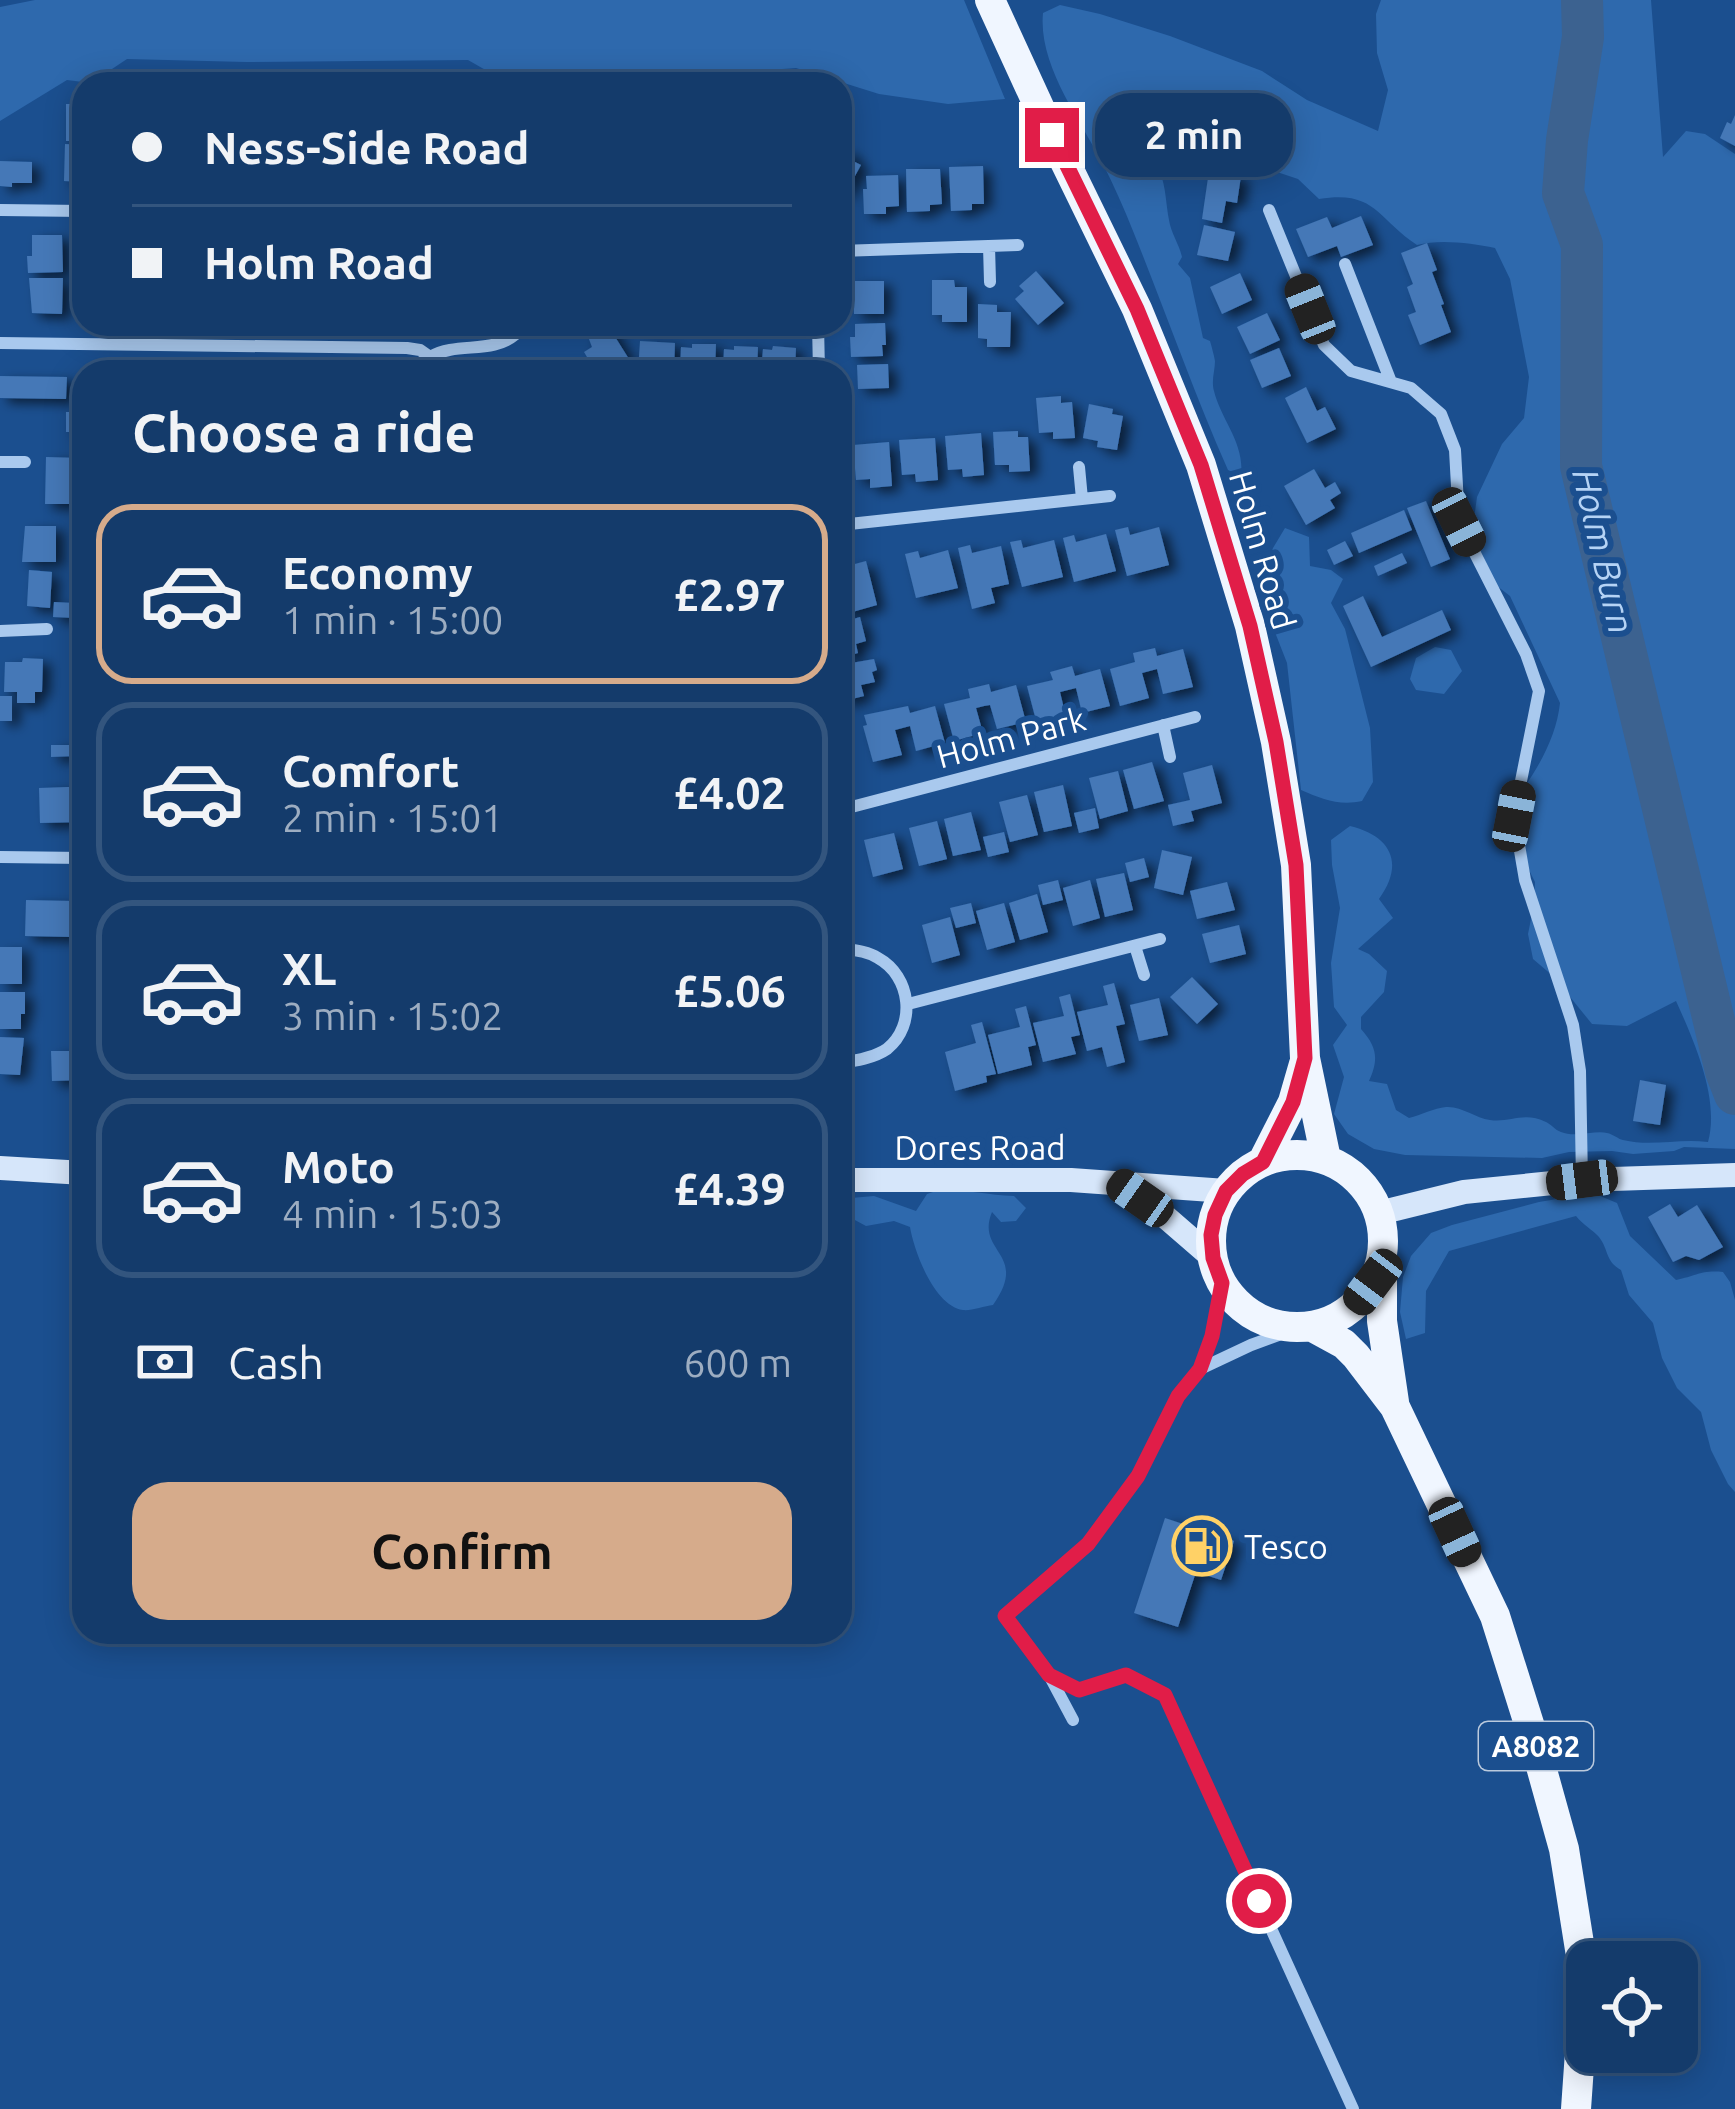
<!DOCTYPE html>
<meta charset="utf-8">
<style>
:root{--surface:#143b6b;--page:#214673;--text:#f1f3f6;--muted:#9dadc1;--line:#33557e;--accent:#d6ab8b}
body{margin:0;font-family:Ubuntu,sans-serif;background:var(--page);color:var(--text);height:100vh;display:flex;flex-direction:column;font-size:45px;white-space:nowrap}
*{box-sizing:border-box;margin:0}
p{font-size:39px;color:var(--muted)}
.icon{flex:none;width:66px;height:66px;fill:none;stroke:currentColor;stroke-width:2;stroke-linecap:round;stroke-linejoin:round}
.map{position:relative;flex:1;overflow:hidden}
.details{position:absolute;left:72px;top:360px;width:780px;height:1284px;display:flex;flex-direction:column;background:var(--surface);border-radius:36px;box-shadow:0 6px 30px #0003,0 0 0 3px var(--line)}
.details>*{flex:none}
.banner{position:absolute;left:72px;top:72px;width:780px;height:264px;border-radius:36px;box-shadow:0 6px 30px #0003,0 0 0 3px var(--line);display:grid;align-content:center;height:264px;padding:0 60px;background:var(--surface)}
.tools{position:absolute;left:1566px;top:1941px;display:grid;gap:24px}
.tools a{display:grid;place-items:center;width:132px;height:132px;border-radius:24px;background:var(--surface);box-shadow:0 6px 30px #0003,0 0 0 3px var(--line);font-size:60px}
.end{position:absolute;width:54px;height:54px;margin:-27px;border:15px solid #e11d48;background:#fff;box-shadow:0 0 0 6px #fff}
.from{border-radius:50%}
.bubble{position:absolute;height:84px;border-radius:36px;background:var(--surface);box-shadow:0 6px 30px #0003,0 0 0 3px var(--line);font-size:39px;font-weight:600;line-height:84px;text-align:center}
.car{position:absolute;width:36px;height:72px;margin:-36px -18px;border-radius:15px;box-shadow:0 0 9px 3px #0007;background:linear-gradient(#222 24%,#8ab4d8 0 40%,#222 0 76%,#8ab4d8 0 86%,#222 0)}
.banner b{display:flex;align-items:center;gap:42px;height:114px;font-size:45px}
.banner b+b{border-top:3px solid var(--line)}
.banner i{width:30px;height:30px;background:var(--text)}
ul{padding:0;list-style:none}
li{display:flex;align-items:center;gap:36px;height:180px;margin:0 24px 18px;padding:0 36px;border:6px solid var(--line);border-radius:36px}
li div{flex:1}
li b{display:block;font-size:45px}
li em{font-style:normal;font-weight:600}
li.on{border-color:var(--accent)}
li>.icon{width:108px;height:108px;stroke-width:1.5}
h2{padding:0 60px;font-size:54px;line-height:144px}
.pay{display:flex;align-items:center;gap:30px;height:132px;padding:0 60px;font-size:45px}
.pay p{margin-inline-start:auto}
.button{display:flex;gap:24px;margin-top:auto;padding:24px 60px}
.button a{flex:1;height:138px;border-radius:36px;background:var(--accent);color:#111;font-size:48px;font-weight:600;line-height:138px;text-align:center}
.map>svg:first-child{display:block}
.green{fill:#2e69ad}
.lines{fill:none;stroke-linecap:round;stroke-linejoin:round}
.river{stroke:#3c6290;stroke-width:42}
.building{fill:#4478b7;filter:url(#shadow)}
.minor{stroke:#a9c9ee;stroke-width:12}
.secondary{stroke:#d6e6fa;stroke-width:24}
.primary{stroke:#f0f6ff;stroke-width:30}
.route{stroke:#e11d48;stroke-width:15}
.labels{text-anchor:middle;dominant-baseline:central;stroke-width:12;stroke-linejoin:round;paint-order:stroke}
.shield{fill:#1b4f8f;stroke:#bbcadd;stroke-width:3}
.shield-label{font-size:30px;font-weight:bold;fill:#fff}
.street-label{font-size:33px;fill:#fff;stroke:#1b4f8f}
.poi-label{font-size:33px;fill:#fff;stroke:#1b4f8f;text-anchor:start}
.water-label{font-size:36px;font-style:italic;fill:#b5d3f5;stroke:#1b4f8f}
</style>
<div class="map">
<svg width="1735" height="2109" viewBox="0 0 1735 2109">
<defs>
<filter id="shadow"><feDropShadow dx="8" dy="5" stdDeviation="6" flood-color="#0009"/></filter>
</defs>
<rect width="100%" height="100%" fill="#1b4f8f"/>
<path class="green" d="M 35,0 L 964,0 L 1005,99 L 948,104 L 879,94 L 796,68 L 569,84 L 510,84 L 468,60 L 246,62 L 127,59 L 91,83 L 67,80 L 0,121 L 0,7 Z
M 1381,0 L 1651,0 L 1663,157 L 1686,131 L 1705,134 L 1735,154 L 1735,1048 L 1730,1051 L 1735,1065 L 1735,1149 L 1684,1147 L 1674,1151 L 1633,1154 L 1612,1151 L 1569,1152 L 1542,1158 L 1405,1155 L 1374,1149 L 1348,1134 L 1334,1114 L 1344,1077 L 1333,1045 L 1347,1025 L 1334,1007 L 1331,963 L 1340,908 L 1332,865 L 1331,840 L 1350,826 C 1391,836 1405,863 1379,899 L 1393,918 L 1358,949 L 1369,954 L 1387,971 L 1384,992 L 1361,1017 L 1361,1029 C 1377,1047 1379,1059 1369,1081 L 1387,1084 L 1396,1110 L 1409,1118 C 1421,1115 1434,1108 1446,1107 C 1462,1106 1475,1118 1490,1120 C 1510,1123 1524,1111 1546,1122 C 1551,1124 1555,1130 1561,1132 C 1575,1138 1595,1130 1607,1133 C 1613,1134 1618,1139 1623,1140 C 1652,1147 1679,1138 1708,1142 C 1720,1099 1694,1041 1676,1001 L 1627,1026 L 1592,1024 L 1553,976 L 1533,959 L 1528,934 L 1534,904 L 1535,882 L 1526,864 L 1509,807 C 1533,778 1556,741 1560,703 L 1510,596 L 1488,579 L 1476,555 L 1473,526 L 1477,497 L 1502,444 L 1524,418 L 1529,377 L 1510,279 L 1495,248 C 1471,243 1440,239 1417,245 C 1376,218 1376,190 1319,199 L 1298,179 L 1277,172 L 1259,177 L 1243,173 L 1165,141 L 1142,137 C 1146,150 1154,160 1160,172 C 1166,187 1166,205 1169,220 C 1171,233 1179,244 1182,257 L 1178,264 L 1190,278 L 1203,338 L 1210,341 C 1211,344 1215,359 1215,361 C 1215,371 1211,380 1214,391 C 1221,420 1245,443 1241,476 L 1228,470 C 1193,391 1165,310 1133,231 C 1124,208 1114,186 1103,164 C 1080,119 1038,65 1043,13 L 1060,5 L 1100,14 L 1170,36 L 1262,71 L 1307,100 L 1378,131 L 1388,90 L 1377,53 L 1376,14 Z
M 1285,528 L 1309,537 L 1310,566 L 1331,570 L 1343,579 L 1331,603 L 1345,629 L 1370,728 L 1373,782 L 1362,801 C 1339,806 1322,799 1301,790 L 1287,663 L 1271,622 L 1263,576 L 1273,548 Z
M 1435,647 L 1451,650 L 1462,671 L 1444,694 L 1416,690 L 1410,679 L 1416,658 Z
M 942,1189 C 966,1190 989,1195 1014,1196 L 1026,1208 L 1016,1221 L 1001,1222 L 992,1212 C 975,1253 1030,1253 993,1305 C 984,1306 971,1311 963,1310 C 934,1306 914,1251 910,1227 L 894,1221 L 866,1226 L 840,1212 L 840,1199 L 874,1196 L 916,1211 L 927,1194 Z
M 1593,1193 L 1617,1203 L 1630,1236 L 1676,1280 C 1697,1276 1700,1270 1723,1272 L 1730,1282 L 1735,1300 L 1735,1492 L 1728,1484 L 1711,1450 L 1701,1412 L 1677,1388 L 1662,1358 L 1653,1323 L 1629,1295 L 1621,1270 C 1605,1261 1609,1250 1599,1237 C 1593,1230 1583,1225 1576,1216 L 1449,1251 L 1426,1291 L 1425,1333 L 1406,1339 L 1400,1312 L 1403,1277 L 1411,1256 L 1431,1233 L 1452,1225 L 1539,1202 Z"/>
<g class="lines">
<path class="river" d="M 1582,0 L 1583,37 L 1567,140 L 1563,193 L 1582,245 L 1581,466 L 1726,1071 L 1735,1094"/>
</g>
<path class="building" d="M 66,104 L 84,104 L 84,141 L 66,141 Z
M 1735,115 L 1735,146 L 1720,138 L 1727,122 L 1731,124 Z
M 65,144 L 84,145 L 84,182 L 64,181 Z
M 840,147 L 855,156 L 853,161 L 861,165 L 844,196 L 840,194 Z
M 0,161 L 32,162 L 32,183 L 12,183 L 12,187 L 0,186 Z
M 983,166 L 984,204 L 972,204 L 972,210 L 951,211 L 949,167 Z
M 906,169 L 940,169 L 942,204 L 930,205 L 930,211 L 907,212 Z
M 1209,171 L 1241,176 L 1237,203 L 1226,201 L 1222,223 L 1202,219 Z
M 898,175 L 899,206 L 886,207 L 886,214 L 864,214 L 863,189 L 867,189 L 866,176 Z
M 1361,216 L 1373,245 L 1341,257 L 1337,246 L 1308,257 L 1296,229 L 1327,217 L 1332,228 Z
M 1204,225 L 1235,232 L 1228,261 L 1197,255 Z
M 32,235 L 62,235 L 63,272 L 28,273 L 27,256 L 32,256 Z
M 1427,243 L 1437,270 L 1432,272 L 1444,304 L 1441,305 L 1451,332 L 1420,345 L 1408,315 L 1416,312 L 1407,287 L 1413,284 L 1401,253 Z
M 1036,271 L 1064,303 L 1038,325 L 1015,299 L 1024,291 L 1019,286 Z
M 1240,273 L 1252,300 L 1222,314 L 1210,287 Z
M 29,278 L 63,278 L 62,314 L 32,313 Z
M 932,280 L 954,280 L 955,287 L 967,287 L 967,322 L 942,322 L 942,315 L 932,315 Z
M 853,281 L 884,281 L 884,314 L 854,314 Z
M 978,304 L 997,305 L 997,312 L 1011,312 L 1010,347 L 987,347 L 987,339 L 978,338 Z
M 1267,313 L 1280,340 L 1250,354 L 1237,327 Z
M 885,323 L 886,345 L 882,345 L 883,356 L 851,357 L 850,337 L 855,337 L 855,324 Z
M 603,324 L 607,324 L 629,359 L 617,366 L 620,369 L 615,372 L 596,372 L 584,352 L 592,347 L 587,334 Z
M 640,341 L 675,343 L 674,372 L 638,372 Z
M 692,344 L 716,344 L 715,372 L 680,372 L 681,347 L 692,348 Z
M 734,346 L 758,347 L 757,372 L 723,372 L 724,349 L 734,350 Z
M 773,346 L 796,348 L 795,372 L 761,372 L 763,349 L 772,350 Z
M 1279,348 L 1291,376 L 1262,388 L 1250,360 Z
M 888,364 L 889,388 L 858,389 L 857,365 Z
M 0,376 L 67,377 L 66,399 L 0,398 Z
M 1306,387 L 1317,411 L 1325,407 L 1336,429 L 1307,443 L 1285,398 Z
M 1061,396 L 1061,403 L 1072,402 L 1075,438 L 1053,439 L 1053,432 L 1039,433 L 1036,398 Z
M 1089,404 L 1113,409 L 1112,414 L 1123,416 L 1117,450 L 1097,447 L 1098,441 L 1083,438 Z
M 66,412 L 84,412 L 84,432 L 66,432 Z
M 1018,431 L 1018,437 L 1028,437 L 1030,471 L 1009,472 L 1009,465 L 995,465 L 993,432 Z
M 981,433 L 984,475 L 963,477 L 962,469 L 948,470 L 945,436 Z
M 935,438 L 938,480 L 916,482 L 915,474 L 902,475 L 899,440 Z
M 889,442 L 892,486 L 870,488 L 870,479 L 856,480 L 853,445 Z
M 46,457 L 83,458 L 82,504 L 45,504 Z
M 1314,469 L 1325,488 L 1335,482 L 1341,493 L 1330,500 L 1335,508 L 1306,525 L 1284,486 Z
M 1426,501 L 1450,559 L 1431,567 L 1407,508 Z
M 1404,510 L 1412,530 L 1359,553 L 1351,533 Z
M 25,526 L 56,526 L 56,562 L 22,562 Z
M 1128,527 L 1130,535 L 1159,527 L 1169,565 L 1127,576 L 1115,530 Z
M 1106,534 L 1116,571 L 1074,582 L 1063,538 L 1074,535 L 1076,542 Z
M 1021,540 L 1023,548 L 1054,540 L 1063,577 L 1022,587 L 1010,542 Z
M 1345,541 L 1353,556 L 1334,565 L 1327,550 Z
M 970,545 L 972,553 L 1001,546 L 1009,584 L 991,588 L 995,603 L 972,609 L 958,548 Z
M 948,550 L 958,588 L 916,598 L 905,554 L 918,551 L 920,558 Z
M 1402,553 L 1407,563 L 1378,576 L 1374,566 Z
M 866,561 L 877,605 L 842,615 L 840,581 L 843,580 L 840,568 Z
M 29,570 L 52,572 L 50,608 L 27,606 Z
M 1363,596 L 1382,637 L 1442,610 L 1451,630 L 1371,667 L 1343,606 Z
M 54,602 L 75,603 L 75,618 L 53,617 Z
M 860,617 L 866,641 L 856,644 L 858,653 L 840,658 L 840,623 Z
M 1155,648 L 1157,656 L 1183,649 L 1193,687 L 1163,694 L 1157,669 L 1142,673 L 1149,698 L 1120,706 L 1110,669 L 1135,662 L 1133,653 Z
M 23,658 L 43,659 L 42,692 L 35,692 L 35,703 L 17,703 L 17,692 L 4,692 L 5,662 L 22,662 Z
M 874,659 L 877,670 L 872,672 L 875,682 L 861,685 L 864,696 L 840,702 L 840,665 Z
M 1072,666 L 1075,676 L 1100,669 L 1110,706 L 1082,713 L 1076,688 L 1060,692 L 1066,717 L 1037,724 L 1027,686 L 1053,680 L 1050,672 Z
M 989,684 L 991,692 L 1016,685 L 1026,722 L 997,729 L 990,705 L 984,706 L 976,708 L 983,733 L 954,741 L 944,704 L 970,698 L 968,689 Z
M 0,696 L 12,696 L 12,721 L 0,721 Z
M 908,706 L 910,713 L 935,706 L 945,743 L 916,751 L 910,726 L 895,730 L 902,755 L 873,762 L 863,726 L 867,725 L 864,715 Z
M 51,745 L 75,745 L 76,756 L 51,757 Z
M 1152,762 L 1164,801 L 1134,809 L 1123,770 Z
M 1212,765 L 1222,803 L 1191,811 L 1194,821 L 1173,826 L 1168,805 L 1190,800 L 1183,773 Z
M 1118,771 L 1128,811 L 1100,819 L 1089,778 Z
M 1063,785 L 1072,826 L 1044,832 L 1034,792 Z
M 67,787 L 84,787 L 84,822 L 40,823 L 39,788 Z
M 1027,795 L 1038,835 L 1010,842 L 999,802 Z
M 1095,808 L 1099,828 L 1079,833 L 1074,813 Z
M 971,812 L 981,850 L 953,856 L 944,819 Z
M 937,821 L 947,859 L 919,866 L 909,828 Z
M 1004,832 L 1009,852 L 988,857 L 983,837 Z
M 894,833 L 903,869 L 873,877 L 864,840 Z
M 1162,850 L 1192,857 L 1183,895 L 1154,888 Z
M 1144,858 L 1149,877 L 1130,882 L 1125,863 Z
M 1124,873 L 1133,910 L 1105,917 L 1096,879 Z
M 1058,880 L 1063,900 L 1043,905 L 1038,885 Z
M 1090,880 L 1100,918 L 1073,926 L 1063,888 Z
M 1227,882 L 1235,910 L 1197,919 L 1190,891 Z
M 1037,894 L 1048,932 L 1020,940 L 1009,903 Z
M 26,900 L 73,901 L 72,937 L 25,936 Z
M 971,903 L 976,923 L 956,928 L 950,908 Z
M 1004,903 L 1015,942 L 987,950 L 976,911 Z
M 950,917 L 960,955 L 932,963 L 922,925 Z
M 1239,925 L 1246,954 L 1210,963 L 1202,934 Z
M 0,947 L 22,947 L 22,984 L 0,984 Z
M 1192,977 L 1218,1004 L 1197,1024 L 1170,997 Z
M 1114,983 L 1125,1024 L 1116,1026 L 1125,1062 L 1107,1067 L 1102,1047 L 1087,1051 L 1077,1012 L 1108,1005 L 1103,986 Z
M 0,992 L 25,992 L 25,1014 L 21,1014 L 21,1029 L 0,1029 Z
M 1070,994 L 1080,1035 L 1071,1037 L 1076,1054 L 1043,1062 L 1033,1023 L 1064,1016 L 1059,997 Z
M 1159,998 L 1168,1035 L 1139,1041 L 1130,1005 Z
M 1026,1006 L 1036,1045 L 1028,1047 L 1032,1065 L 998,1074 L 988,1035 L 1020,1027 L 1015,1009 Z
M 982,1022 L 996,1074 L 986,1076 L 987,1082 L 955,1091 L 945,1052 L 976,1043 L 971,1025 Z
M 0,1037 L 24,1038 L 20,1075 L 0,1074 Z
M 51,1051 L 84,1051 L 84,1080 L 52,1081 Z
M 1640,1080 L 1666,1085 L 1660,1125 L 1633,1121 Z
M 1670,1204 L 1678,1217 L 1697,1205 L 1723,1247 L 1699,1260 L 1686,1256 L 1673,1262 L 1648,1217 Z
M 1165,1518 L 1234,1541 L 1221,1580 L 1196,1572 L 1178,1627 L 1134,1613 Z"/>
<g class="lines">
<path class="minor" d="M 0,210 L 84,211
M 1269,210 L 1324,345 L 1351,371 L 1411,388 L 1441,414 L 1455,450 L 1459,522 L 1526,654 L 1539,691 L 1514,816 L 1525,880 L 1573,1025 L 1580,1071 L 1582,1180
M 989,246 L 990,282
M 840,251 L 1018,245
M 1345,264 L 1391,382
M 818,324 L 819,372
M 0,343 L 407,348 L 420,350 L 430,357
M 430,357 C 458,341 491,355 516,334 L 519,324
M 0,462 L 25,462
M 1079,467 L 1082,499
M 840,525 L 1110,496
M 0,631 L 47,629
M 1163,725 L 1170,757
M 840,810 L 1195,717
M 0,857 L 84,858
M 1135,946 L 1144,975
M 840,948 C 853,950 867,951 878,958 C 911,976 917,1025 887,1049 C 874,1058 855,1061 840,1063
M 908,1004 L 1160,939
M 1200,1369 L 1251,1345 L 1300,1327
M 1049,1675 L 1079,1690 L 1126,1675 L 1165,1695 L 1353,2109
M 1073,1720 L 1049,1675 L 1005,1616 L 1088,1544 L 1138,1476 L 1178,1396 L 1200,1369 L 1212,1336 L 1222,1283"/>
<path class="secondary" d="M 0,1168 L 84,1173
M 840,1180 L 1071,1180 L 1226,1191
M 1120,1185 L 1161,1213 L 1213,1258
M 1379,1213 L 1464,1192 L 1582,1180 L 1735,1175"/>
<path class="primary" d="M 990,0 L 1052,135 L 1137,309 L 1201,465 L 1250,626 L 1276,742 L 1296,865 L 1305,1058 L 1326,1159
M1211 1241a86 86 0 1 1 172 0a86 86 0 1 1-172 0Z
M 1263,1161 L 1293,1102 L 1304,1064
M 1382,1265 L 1382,1321 L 1394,1402
M 1311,1326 L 1344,1344 L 1356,1356 L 1395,1407 L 1495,1616 L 1530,1727 L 1564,1849 L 1585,1981 L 1576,2109"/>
</g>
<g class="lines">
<path class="route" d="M 1052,135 L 1137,309 L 1201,465 L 1250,626 L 1276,742 L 1296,865 L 1305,1058 L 1293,1102 L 1263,1162 L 1243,1174 L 1226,1191 L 1215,1215 L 1211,1235 L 1213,1258 L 1222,1283 L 1212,1336 L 1200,1369 L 1178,1396 L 1138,1476 L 1088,1544 L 1005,1616 L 1049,1675 L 1079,1690 L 1126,1675 L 1165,1695 L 1259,1901"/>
</g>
<defs>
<g id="fuel-ring" transform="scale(3)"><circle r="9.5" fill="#1b4f8f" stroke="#ffd166" stroke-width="1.5"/><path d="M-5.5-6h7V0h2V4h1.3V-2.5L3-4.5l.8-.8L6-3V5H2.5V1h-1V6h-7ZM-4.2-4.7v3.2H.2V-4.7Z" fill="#ffd166"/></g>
</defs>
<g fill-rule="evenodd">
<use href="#fuel-ring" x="1202" y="1546"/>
</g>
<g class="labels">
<rect class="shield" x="1479" y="1722" width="114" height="48" rx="9"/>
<g class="shield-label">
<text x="1536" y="1746">A8082</text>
</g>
<g class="street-label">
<text transform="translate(1263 550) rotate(74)">Holm Road</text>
<text transform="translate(1011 737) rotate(-15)">Holm Park</text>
<text x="980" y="1147">Dores Road</text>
</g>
<g class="poi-label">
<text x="1244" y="1546">Tesco</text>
</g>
<g class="water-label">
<text transform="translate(1604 551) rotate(77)">Holm Burn</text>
</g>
</g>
</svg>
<div class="tools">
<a><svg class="icon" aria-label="locate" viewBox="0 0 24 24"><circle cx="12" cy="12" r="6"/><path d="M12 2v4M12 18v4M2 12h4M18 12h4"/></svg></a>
</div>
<i class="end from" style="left:1259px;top:1901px"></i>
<i class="end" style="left:1052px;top:135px"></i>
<div class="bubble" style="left:1095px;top:93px;width:198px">2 min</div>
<i class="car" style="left:1310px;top:309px;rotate:338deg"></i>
<i class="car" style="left:1459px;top:522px;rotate:153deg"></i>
<i class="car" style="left:1514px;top:816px;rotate:11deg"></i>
<i class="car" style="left:1582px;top:1180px;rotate:263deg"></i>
<i class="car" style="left:1140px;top:1198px;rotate:305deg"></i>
<i class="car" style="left:1373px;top:1282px;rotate:217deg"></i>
<i class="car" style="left:1455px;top:1532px;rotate:155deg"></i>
<div class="banner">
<b><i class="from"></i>Ness-Side Road</b>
<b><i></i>Holm Road</b>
</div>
<section class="details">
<h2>Choose a ride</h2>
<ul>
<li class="on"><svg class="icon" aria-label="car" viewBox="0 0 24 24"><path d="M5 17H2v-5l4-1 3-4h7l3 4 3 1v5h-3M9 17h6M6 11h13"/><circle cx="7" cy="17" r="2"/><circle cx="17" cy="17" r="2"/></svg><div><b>Economy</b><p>1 min · 15:00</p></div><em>£2.97</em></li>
<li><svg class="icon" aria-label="car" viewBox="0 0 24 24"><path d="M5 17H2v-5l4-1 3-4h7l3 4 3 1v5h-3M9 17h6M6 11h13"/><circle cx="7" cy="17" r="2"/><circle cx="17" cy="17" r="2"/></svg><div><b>Comfort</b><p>2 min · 15:01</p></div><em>£4.02</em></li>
<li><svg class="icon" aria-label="car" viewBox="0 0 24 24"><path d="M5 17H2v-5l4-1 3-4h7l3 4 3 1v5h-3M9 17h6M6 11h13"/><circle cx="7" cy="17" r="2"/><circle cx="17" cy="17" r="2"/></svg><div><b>XL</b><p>3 min · 15:02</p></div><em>£5.06</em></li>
<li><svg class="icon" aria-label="car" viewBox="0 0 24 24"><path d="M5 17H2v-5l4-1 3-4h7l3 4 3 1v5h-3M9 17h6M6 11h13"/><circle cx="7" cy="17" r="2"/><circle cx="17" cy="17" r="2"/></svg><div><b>Moto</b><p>4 min · 15:03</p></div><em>£4.39</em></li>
</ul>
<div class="pay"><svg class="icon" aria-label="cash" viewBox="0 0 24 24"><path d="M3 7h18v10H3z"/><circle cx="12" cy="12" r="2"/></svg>Cash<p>600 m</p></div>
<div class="button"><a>Confirm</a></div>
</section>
</div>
